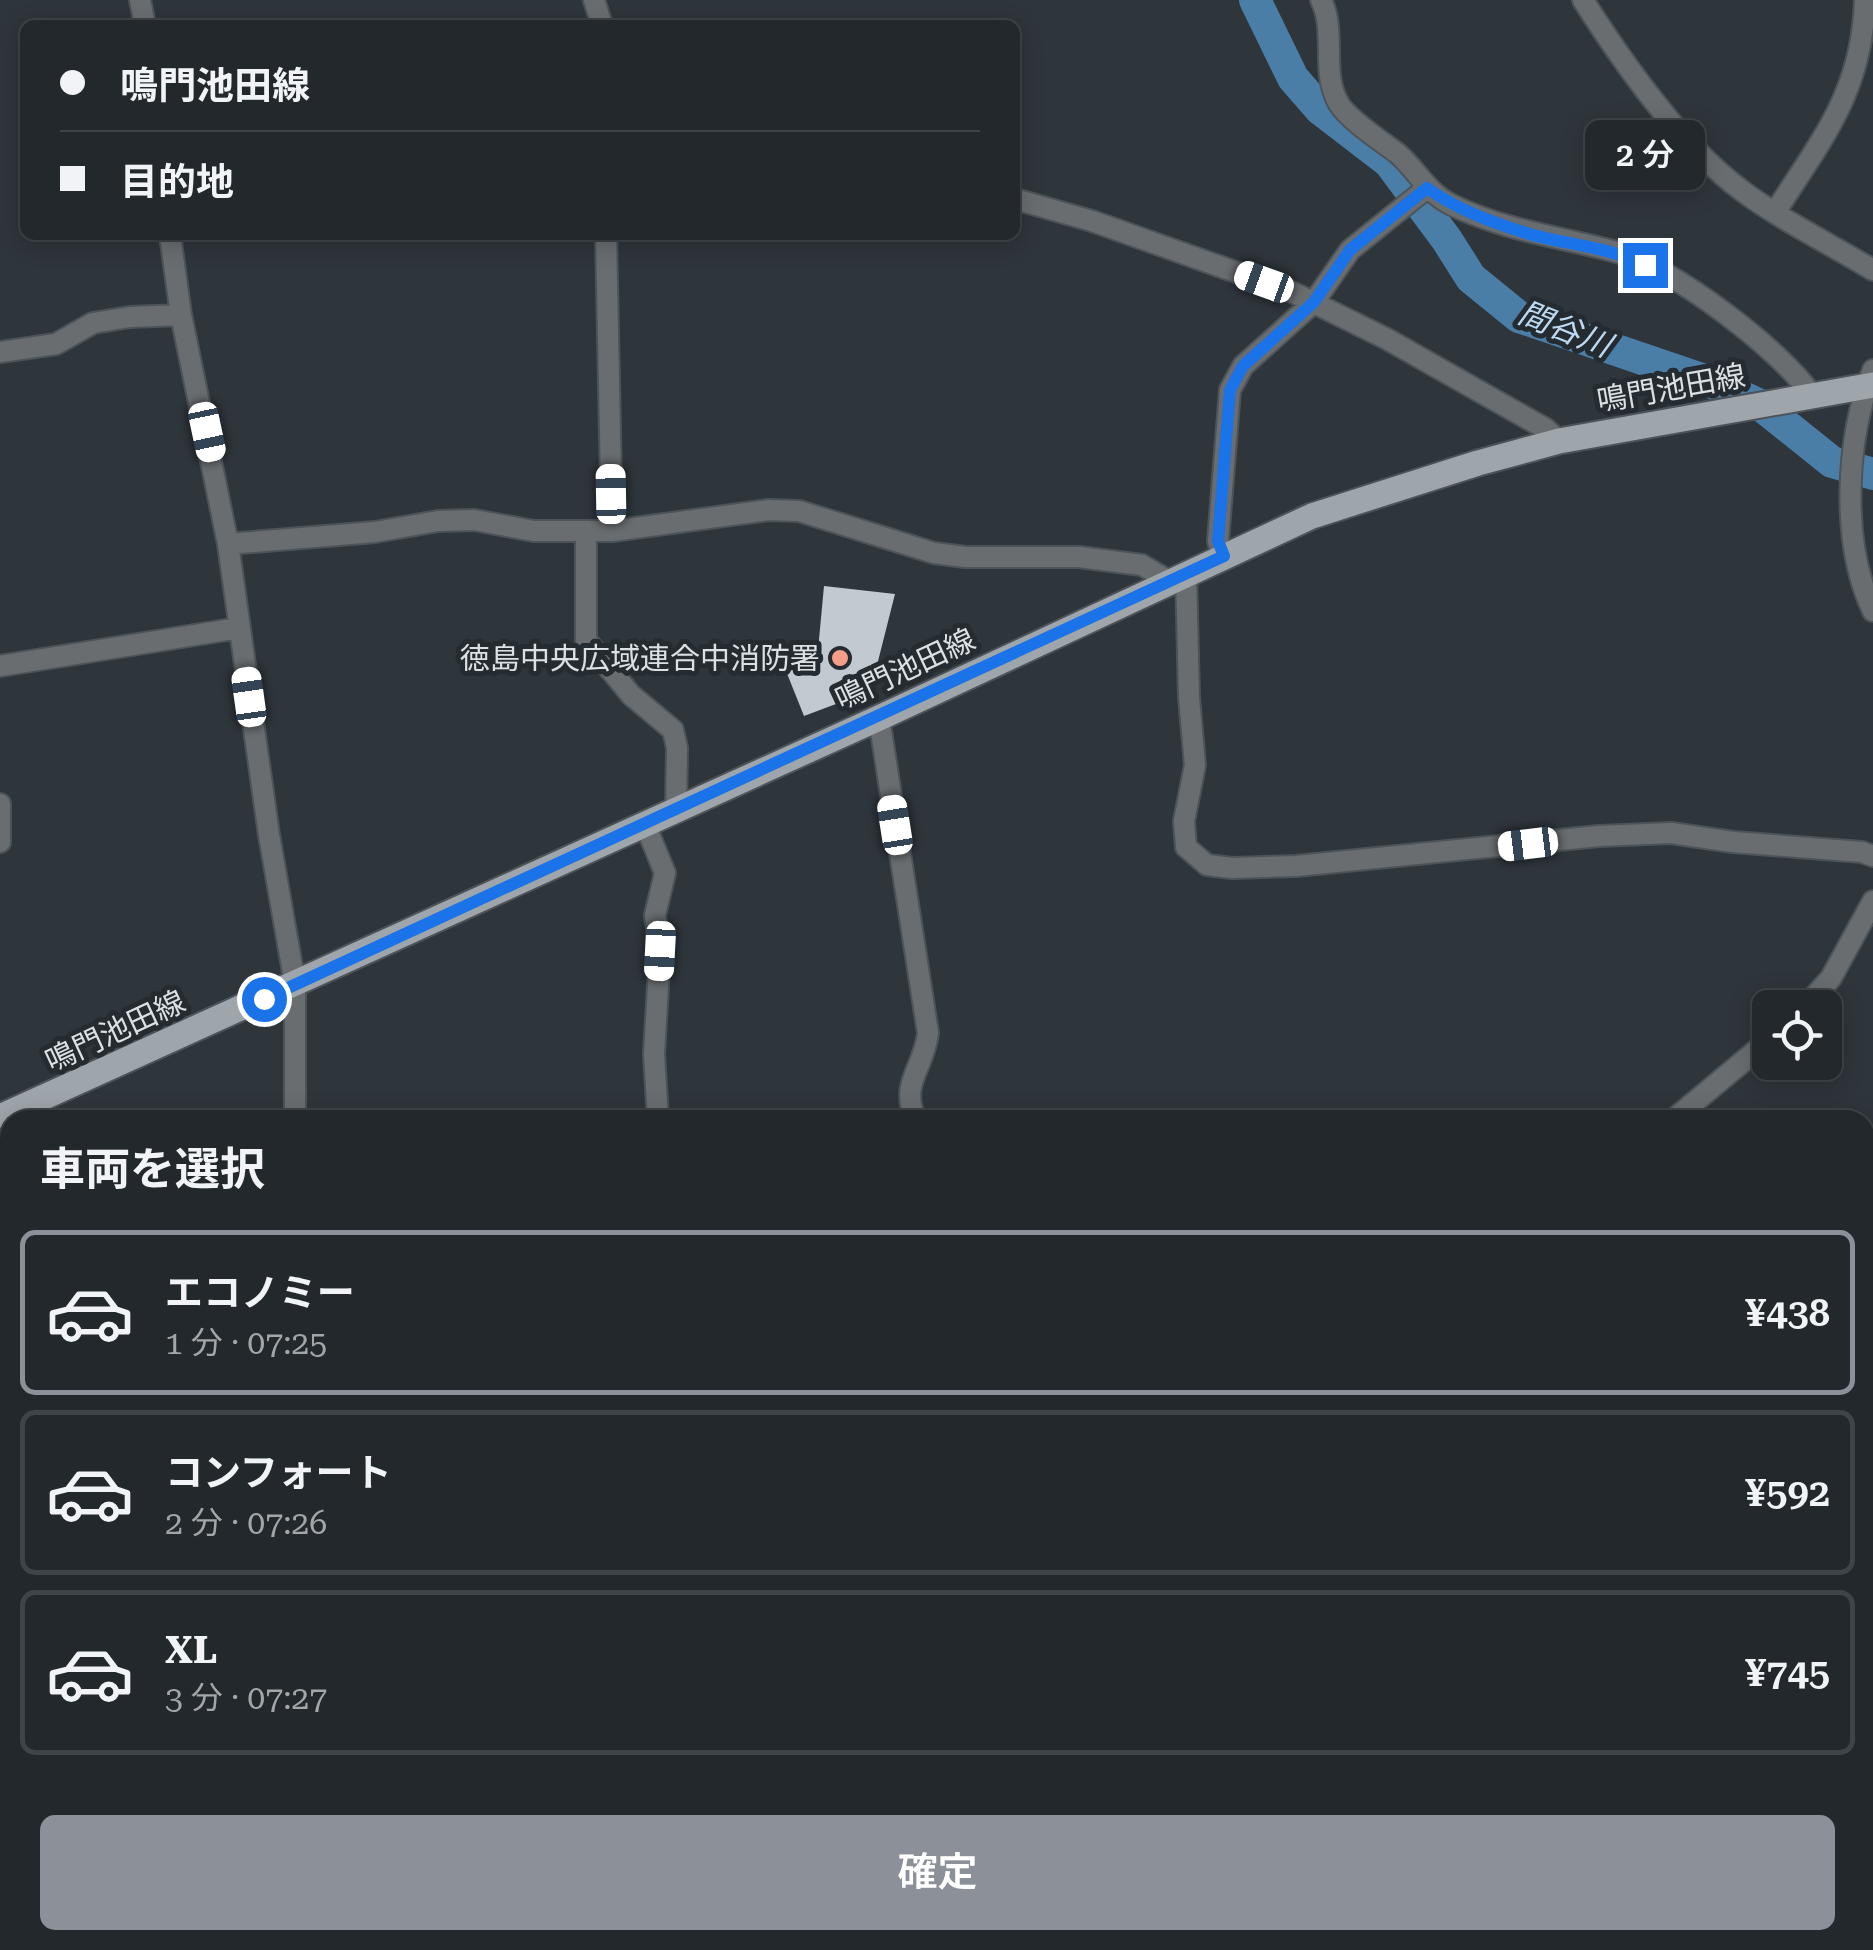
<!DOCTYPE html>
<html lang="ja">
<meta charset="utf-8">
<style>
:root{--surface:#22282c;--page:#2e3438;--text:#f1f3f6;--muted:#a2a6a9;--line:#3f4448;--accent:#8c9099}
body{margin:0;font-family:"Roboto Serif","Noto Sans JP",serif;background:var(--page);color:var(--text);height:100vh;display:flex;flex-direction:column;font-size:38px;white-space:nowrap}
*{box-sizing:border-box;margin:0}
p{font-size:32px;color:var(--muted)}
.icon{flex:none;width:55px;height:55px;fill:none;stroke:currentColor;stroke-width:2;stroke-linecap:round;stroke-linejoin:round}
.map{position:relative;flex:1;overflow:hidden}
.sheet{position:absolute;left:0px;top:1110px;width:1875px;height:840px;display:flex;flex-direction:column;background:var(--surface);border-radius:30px 30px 0 0;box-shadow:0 5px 25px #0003,0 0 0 2px var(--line)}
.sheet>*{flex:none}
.hud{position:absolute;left:20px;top:20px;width:1000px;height:220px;border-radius:15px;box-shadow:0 5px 25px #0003,0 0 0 2px var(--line);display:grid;align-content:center;height:220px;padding:0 40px;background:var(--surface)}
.buttons{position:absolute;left:1752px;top:990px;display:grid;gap:20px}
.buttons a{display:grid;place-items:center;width:90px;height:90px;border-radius:15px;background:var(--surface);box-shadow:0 5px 25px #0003,0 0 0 2px var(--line);font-size:50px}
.end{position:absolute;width:45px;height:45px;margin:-22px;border:12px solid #1a73e8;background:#fff;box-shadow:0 0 0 5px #fff}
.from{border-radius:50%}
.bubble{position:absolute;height:70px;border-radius:15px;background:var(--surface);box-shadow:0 5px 25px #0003,0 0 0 2px var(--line);font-size:32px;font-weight:600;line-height:70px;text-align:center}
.car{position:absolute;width:30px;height:60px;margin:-30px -15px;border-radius:12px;box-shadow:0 0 8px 2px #0007;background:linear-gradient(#fff 24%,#345 0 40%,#fff 0 76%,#345 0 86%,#fff 0)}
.hud b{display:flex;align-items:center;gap:35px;height:95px;font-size:38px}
.hud b+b{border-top:2px solid var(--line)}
.hud i{width:25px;height:25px;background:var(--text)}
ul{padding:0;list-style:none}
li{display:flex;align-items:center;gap:30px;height:165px;margin:0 20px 15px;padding:0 20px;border:5px solid var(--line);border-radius:15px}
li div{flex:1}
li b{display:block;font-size:38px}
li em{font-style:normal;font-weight:600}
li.active{border-color:var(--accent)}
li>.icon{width:90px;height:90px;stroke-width:1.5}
h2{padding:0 40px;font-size:45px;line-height:120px}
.primary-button{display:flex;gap:20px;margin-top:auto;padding:20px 40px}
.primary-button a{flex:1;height:115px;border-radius:15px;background:var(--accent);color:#fff;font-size:40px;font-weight:600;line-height:115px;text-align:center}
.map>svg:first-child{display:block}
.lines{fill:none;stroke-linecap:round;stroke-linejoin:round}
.river{stroke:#4a7ea7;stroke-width:32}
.building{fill:#c1c9d1}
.minor-casing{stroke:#4d5459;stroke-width:24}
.primary-casing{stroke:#4d5459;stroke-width:29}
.minor{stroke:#6a6d70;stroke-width:20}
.primary{stroke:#9ea5ab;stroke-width:25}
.route{stroke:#1a73e8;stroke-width:12}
.poi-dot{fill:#f49e89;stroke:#242b31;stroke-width:4}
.labels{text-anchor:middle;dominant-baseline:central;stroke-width:10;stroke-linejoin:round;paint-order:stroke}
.street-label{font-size:30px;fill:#dbe0e3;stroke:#242b31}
.poi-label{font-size:30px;fill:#dbe0e3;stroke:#242b31;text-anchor:end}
.water-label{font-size:32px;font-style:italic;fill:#bcd9f1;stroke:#242b31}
</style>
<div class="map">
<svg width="1873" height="1950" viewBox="0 0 1873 1950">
<rect width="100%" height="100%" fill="#2e353b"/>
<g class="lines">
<path class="river" d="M 1255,0 L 1293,78 L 1320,109 L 1389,162 L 1447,240 L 1471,278 L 1519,317 L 1713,383 L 1762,406 L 1832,462 L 1873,474
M 0,1254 L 10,1286
M 1865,1684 L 1873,1684"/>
</g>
<path class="building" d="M 824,586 L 895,594 L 873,681 L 860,695 L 804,716 L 784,666 L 818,650 Z"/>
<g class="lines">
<g class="minor-casing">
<path id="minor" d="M 140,0 L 145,25
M 594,0 L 602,25
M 1321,0 C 1337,32 1320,72 1339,104 C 1349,120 1381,141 1397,153 C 1417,170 1427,193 1452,205 C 1505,231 1563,237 1620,253 C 1673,268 1783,351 1813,397
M 1583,0 C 1623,63 1681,145 1741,190 C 1781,220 1830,244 1873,270
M 1015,199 L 1092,221 L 1292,292 L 1387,339 L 1546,429 L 1559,441
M 1776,211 C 1823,137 1862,92 1865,0
M 170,235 L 181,315 L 228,544 L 269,835 L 295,984 L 295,1120
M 606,235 L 612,531
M 0,352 L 56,344 L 93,323 L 130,317 L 181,315
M 1873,370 C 1846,438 1840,542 1873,611
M 586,532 L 586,640 L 631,695 L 673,730 L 677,748 L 676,810
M 228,544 L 375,532 L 438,521 L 474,520 L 534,531 L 612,531 L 769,510 L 799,511 L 934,553 L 965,557 L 1079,557 L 1142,565 L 1169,581
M 1224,557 L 1218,541 L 1230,390 L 1243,366 L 1314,302 L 1350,250 L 1427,188
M 1186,574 L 1189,698 L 1195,765 L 1184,821 L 1186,847 L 1207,865 L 1232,868 L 1296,866 L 1599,836 L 1671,833 L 1733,842 L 1862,852 L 1873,856
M 0,666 L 239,628
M 879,718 L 928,1033 C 924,1069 899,1083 916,1120
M 0,804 L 0,842
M 645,824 L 665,873 L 655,915 L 660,951 L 654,1054 L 658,1120
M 1804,1008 L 1831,978 L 1873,901
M 1673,1120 L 1770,1039
M 0,1223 L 10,1246
M 1865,1334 L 1873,1333
M 0,1614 L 10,1609
M 1865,1665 L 1873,1665
M 1865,1701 L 1873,1701
M 363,1940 L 366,1950
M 1769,1940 L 1769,1950
M 822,1950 L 826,1940"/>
</g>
<g class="primary-casing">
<path id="primary" d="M 0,1117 L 879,718 L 1312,516 L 1478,463 L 1559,441 L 1873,385"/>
</g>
<use href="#minor" class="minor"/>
<use href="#primary" class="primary"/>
</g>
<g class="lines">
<path class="route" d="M 264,999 L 1224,556 L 1218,541 L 1230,390 L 1243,366 L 1314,302 L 1350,250 L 1427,188 C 1456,209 1491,222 1526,233 C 1566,245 1607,246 1645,265"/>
</g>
<circle class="poi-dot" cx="840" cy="658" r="10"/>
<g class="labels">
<g class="street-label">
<text transform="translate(1671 388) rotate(-10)">鳴門池田線</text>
<text transform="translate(905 669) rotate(-25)">鳴門池田線</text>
<text transform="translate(115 1031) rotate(-25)">鳴門池田線</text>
</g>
<g class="poi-label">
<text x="820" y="658">徳島中央広域連合中消防署</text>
</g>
<g class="water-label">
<text transform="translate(1565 329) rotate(22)">間谷川</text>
</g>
</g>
</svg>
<div class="buttons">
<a><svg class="icon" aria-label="locate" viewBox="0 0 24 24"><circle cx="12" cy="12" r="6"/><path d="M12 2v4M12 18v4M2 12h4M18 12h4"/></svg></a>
</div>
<i class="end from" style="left:264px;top:999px"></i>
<i class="end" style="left:1645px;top:265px"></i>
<div class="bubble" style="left:1585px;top:120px;width:120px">2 分</div>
<i class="car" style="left:1264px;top:282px;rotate:290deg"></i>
<i class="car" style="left:207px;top:432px;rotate:168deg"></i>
<i class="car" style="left:611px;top:494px;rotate:359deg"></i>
<i class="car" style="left:249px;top:697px;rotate:352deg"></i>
<i class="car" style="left:895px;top:825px;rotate:351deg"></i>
<i class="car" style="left:1528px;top:844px;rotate:263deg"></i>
<i class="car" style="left:660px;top:951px;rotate:183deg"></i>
<div class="hud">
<b><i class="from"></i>鳴門池田線</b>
<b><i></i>目的地</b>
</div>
<section class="sheet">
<h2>車両を選択</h2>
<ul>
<li class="active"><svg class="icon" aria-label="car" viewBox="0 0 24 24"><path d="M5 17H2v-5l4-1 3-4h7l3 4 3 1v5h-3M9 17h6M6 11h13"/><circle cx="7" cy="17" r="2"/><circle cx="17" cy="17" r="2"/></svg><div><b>エコノミー</b><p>1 分 · 07:25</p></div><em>¥438</em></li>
<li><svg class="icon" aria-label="car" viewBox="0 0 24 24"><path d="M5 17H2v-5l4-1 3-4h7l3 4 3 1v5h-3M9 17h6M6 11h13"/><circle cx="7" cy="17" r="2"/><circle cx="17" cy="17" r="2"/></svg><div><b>コンフォート</b><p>2 分 · 07:26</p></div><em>¥592</em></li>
<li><svg class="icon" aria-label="car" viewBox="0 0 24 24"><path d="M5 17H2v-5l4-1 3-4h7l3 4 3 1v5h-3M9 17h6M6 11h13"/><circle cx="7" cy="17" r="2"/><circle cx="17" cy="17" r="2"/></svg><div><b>XL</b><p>3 分 · 07:27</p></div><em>¥745</em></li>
</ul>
<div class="primary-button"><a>確定</a></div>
</section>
</div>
